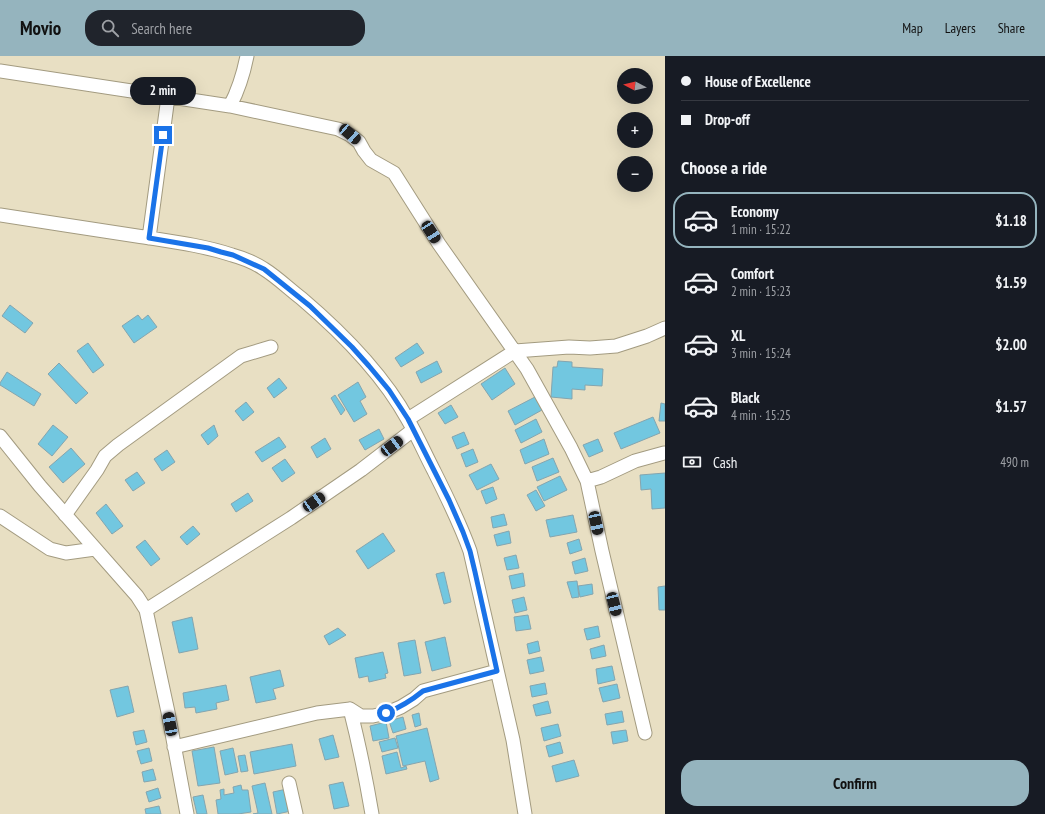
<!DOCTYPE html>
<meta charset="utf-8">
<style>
:root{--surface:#171b24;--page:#20242c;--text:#f1f3f6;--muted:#9ea1a6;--line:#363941;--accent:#95b4be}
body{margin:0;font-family:"PT Sans Narrow",sans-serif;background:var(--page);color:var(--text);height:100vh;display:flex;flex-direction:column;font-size:15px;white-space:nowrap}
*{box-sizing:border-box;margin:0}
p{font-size:13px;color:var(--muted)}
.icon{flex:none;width:22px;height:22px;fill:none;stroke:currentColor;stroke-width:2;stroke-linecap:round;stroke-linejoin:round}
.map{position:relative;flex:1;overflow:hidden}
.side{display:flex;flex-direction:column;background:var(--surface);width:380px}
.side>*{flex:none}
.banner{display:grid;align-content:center;height:88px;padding:0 16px;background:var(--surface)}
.needle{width:26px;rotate:277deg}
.controls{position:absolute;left:617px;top:12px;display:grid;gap:8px}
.controls a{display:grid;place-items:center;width:36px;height:36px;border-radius:50%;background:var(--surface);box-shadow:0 4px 16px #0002;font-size:20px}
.end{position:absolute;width:18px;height:18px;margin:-9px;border:5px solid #1a73e8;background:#fff;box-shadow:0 0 0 2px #fff}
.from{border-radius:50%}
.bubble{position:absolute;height:28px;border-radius:14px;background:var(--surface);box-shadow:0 4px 16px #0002;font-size:13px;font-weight:800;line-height:28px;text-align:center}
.car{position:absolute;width:12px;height:24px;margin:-12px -6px;border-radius:5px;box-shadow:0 0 3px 1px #0007;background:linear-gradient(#222 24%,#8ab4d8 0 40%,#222 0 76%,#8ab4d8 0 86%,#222 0)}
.banner b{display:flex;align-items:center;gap:14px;height:38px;font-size:15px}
.banner b+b{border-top:1px solid var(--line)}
.banner i{width:10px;height:10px;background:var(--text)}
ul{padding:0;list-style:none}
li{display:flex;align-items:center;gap:12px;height:56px;margin:0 8px 6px;padding:0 8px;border:2px solid transparent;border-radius:16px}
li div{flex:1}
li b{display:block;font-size:15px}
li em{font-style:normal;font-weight:800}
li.on{border-color:var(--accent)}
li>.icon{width:36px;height:36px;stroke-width:1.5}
h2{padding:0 16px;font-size:18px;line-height:48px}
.pay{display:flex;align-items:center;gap:10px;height:44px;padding:0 16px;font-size:15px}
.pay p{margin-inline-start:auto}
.action{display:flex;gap:8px;margin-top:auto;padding:8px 16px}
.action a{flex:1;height:46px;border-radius:16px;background:var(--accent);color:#111;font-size:16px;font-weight:800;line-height:46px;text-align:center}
header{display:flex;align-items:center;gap:24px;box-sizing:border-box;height:56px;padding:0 20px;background:var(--accent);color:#111}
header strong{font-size:19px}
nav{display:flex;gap:22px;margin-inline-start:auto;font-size:14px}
.search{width:280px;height:36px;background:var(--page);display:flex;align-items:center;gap:10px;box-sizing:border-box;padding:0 14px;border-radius:16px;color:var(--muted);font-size:15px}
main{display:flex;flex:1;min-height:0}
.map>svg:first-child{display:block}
.building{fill:#72c7e0;stroke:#84a5af}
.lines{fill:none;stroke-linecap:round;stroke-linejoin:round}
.minor-casing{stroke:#a39b80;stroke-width:15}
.minor{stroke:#fff;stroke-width:13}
.route{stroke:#1a73e8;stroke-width:5}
</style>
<header>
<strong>Movio</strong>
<div class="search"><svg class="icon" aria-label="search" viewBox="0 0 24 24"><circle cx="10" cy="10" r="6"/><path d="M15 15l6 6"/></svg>Search here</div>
<nav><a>Map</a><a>Layers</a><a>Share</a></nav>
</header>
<main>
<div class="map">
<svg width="665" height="758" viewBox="0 0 665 758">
<rect width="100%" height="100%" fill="#e8dfc3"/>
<path class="building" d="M 10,249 L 33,267 L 25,277 L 2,260 Z
M 138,259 L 142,264 L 148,259 L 157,271 L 134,287 L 122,270 Z
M 88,287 L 104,309 L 93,317 L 77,295 Z
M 417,287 L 424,297 L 401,311 L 395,302 Z
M 437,305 L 442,316 L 421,327 L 416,316 Z
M 558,305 L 572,306 L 572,311 L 603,313 L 602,330 L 585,329 L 585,334 L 572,333 L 572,343 L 551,341 L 553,311 L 557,311 Z
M 59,307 L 88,337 L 76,348 L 48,318 Z
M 505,312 L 515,328 L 492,344 L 481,328 Z
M 7,316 L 41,338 L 34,350 L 0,329 L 0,327 Z
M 279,322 L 287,332 L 274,342 L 267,332 Z
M 358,326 L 366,341 L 360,345 L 367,358 L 354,366 L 338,339 Z
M 335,339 L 345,354 L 341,359 L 331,342 Z
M 535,341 L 542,354 L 515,369 L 508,355 Z
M 246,346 L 254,356 L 243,365 L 235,355 Z
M 661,347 L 665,348 L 665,365 L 659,365 Z
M 451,349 L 458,361 L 445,368 L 438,357 Z
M 653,361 L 660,377 L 621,393 L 614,377 Z
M 536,363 L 542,376 L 521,387 L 515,374 Z
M 53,369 L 68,381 L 52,400 L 38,388 Z
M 214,369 L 218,380 L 208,389 L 201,379 Z
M 379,373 L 384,383 L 365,394 L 359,384 Z
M 464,376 L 469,388 L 457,393 L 452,381 Z
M 279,381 L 286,391 L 262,406 L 255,396 Z
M 325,382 L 331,393 L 317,402 L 311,391 Z
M 544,383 L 549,398 L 525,408 L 520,394 Z
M 598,383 L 603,395 L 589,401 L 583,389 Z
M 71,392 L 85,408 L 63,427 L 49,411 Z
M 473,393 L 478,406 L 466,411 L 461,398 Z
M 167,394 L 175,406 L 162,415 L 154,403 Z
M 553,402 L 559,416 L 537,425 L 532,411 Z
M 285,403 L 295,417 L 282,426 L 272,412 Z
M 491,408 L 499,423 L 477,434 L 469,419 Z
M 137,416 L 145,427 L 133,435 L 125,424 Z
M 665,417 L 665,452 L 652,453 L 651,433 L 641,434 L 640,419 Z
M 560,420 L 567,434 L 544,445 L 537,431 Z
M 493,431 L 497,443 L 486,448 L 481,435 Z
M 536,434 L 545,450 L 536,455 L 527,439 Z
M 248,437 L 253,445 L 236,456 L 231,448 Z
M 106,448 L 123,470 L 112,478 L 96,457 Z
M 504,458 L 507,469 L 493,472 L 491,461 Z
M 573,459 L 577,476 L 550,481 L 546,464 Z
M 193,470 L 200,478 L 187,489 L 180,481 Z
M 509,475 L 511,487 L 497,490 L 494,479 Z
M 383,477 L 395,495 L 368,513 L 356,495 Z
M 579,483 L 582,494 L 570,498 L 567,487 Z
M 145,484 L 160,503 L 151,510 L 136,491 Z
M 516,499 L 519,512 L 507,514 L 504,502 Z
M 585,502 L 588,515 L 575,518 L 572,506 Z
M 444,516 L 451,546 L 444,548 L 436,518 Z
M 523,517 L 525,530 L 512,533 L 509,520 Z
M 577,525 L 579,541 L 572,542 L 567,526 Z
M 592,528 L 593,538 L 580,541 L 578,530 Z
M 665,530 L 665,554 L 659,554 L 658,531 Z
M 524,541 L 527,554 L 515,557 L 512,544 Z
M 528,559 L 531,573 L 516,575 L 514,561 Z
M 192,561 L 198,593 L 179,597 L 172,566 Z
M 598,570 L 600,581 L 587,584 L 584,573 Z
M 338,572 L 346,579 L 329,589 L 324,580 Z
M 445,581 L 451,610 L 432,615 L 425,586 Z
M 415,584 L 421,617 L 404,620 L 398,587 Z
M 538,585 L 540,595 L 529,598 L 527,588 Z
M 604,589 L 606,600 L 592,603 L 590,593 Z
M 383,596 L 388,617 L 385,618 L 386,622 L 369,626 L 368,620 L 359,622 L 355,602 Z
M 541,601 L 544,615 L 530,618 L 527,604 Z
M 612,610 L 615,624 L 598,628 L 596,613 Z
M 280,614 L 284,630 L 273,633 L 276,643 L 256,647 L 250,621 Z
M 545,627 L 547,638 L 532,641 L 530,630 Z
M 617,628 L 620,642 L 603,646 L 599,632 Z
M 226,629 L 229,644 L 216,647 L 217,653 L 196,657 L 195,651 L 185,652 L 183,637 Z
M 128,630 L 134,656 L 117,661 L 110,634 Z
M 548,645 L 551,657 L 536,660 L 533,649 Z
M 622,655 L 624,666 L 607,669 L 605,658 Z
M 419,657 L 421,669 L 415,671 L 412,659 Z
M 403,661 L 406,673 L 393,677 L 389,665 Z
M 386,666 L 389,682 L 373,685 L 370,670 Z
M 558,668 L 561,680 L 544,685 L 541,672 Z
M 427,672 L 439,723 L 430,726 L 425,705 L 403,710 L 396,680 Z
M 144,674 L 147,686 L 136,689 L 133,676 Z
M 626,674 L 628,685 L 613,688 L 611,676 Z
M 333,679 L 339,701 L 325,704 L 319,683 Z
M 395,682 L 398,692 L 382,696 L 379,686 Z
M 560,686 L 563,697 L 549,701 L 546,690 Z
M 292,688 L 296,710 L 254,718 L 250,696 Z
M 214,691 L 220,727 L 198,730 L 192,695 Z
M 149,692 L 152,705 L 141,708 L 137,695 Z
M 233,692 L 238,716 L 225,719 L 220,695 Z
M 397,696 L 401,712 L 406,710 L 407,713 L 386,718 L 382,700 Z
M 245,699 L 248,715 L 241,716 L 238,700 Z
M 574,704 L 579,720 L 556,726 L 552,710 Z
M 153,713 L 156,724 L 144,726 L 142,716 Z
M 343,726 L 349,750 L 334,753 L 329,729 Z
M 265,727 L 272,758 L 253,758 L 258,757 L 252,730 Z
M 241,729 L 242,734 L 248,734 L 251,756 L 238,758 L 218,758 L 216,744 L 221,743 L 220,734 L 224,733 L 224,739 L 234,737 L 233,731 Z
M 158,732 L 161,742 L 149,746 L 146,736 Z
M 287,733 L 291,755 L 277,758 L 273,736 Z
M 203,739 L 207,758 L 197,758 L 193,741 Z
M 159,750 L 161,758 L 146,758 L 145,753 Z"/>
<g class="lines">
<g class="minor-casing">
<path id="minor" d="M 0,15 L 230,50 L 338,73 L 350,79 L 359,86 L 364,95 L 371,104 L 394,117 L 439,188 L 527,313 L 571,392 L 587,425 L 602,495 L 645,677
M 230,50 C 239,33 243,20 247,0
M 0,159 C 46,166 91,173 137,180 C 168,185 202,189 232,199 C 243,202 255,207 264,213 C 277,221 289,233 301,242 C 341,276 383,318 408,364 C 418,381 425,398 434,415 C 447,441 460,467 470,495 L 513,684 L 525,758
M 149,182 L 168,41
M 408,363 L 515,295 L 569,291 L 590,292 L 616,290 L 647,280 L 665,272
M 0,380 L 40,430 L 137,540 L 146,554 L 168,656 L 187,758
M 587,425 L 601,421 L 635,405 L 664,397 L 665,397
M 65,459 L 97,414 L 105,400 L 118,389 L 241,300 L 271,291
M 0,460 L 50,493 L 66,497 L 95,493
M 146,554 L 291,462 L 361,414 L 413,374
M 350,653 C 359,688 366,723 372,758
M 174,691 L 317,657 L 350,653 L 361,660 L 373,660 L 387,657 L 401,651 L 414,643 L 423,635 L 497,615
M 289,727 L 296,758"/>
</g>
<use href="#minor" class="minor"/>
</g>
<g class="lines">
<path class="route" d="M 163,79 L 149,182 L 208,192 L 221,196 L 233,199 L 264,213 L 310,250 L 352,291 L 369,310 L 389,334 L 408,363 L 449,444 L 463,476 L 470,495 L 475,516 L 497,615 L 423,635 C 412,644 401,651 386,657"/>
</g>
</svg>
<div class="controls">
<a><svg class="needle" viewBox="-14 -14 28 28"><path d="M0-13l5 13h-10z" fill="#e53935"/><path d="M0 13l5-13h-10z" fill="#9ea1a6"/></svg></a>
<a>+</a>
<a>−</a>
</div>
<i class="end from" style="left:386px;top:657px"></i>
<i class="end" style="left:163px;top:79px"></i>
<div class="bubble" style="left:130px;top:21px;width:66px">2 min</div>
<i class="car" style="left:350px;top:78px;rotate:131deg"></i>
<i class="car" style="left:431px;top:176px;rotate:147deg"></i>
<i class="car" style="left:392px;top:390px;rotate:53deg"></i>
<i class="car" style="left:314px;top:446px;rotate:55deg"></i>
<i class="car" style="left:596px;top:467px;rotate:168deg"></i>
<i class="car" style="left:614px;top:548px;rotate:166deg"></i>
<i class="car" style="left:170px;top:668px;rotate:349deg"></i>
</div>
<section class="side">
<div class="banner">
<b><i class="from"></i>House of Excellence</b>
<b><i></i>Drop-off</b>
</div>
<h2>Choose a ride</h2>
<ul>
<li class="on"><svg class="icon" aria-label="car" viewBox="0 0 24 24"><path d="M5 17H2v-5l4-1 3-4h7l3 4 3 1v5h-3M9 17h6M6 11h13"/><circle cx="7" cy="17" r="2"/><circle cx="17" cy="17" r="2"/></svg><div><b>Economy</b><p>1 min · 15:22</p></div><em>$1.18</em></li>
<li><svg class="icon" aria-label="car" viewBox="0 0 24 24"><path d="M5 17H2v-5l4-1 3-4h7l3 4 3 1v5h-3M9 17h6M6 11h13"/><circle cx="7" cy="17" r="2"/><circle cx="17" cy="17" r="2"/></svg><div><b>Comfort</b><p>2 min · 15:23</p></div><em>$1.59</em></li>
<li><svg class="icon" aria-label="car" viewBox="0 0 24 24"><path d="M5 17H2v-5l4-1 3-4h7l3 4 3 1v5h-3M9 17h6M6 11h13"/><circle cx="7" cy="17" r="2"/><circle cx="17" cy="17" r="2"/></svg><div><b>XL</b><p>3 min · 15:24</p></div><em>$2.00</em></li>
<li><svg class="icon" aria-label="car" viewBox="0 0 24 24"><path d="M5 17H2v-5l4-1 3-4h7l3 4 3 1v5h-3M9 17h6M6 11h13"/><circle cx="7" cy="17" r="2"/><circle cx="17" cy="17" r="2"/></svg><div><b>Black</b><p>4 min · 15:25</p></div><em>$1.57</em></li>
</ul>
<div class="pay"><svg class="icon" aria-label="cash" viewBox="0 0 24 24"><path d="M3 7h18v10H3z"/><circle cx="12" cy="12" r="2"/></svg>Cash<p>490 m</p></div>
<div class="action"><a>Confirm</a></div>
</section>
</main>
